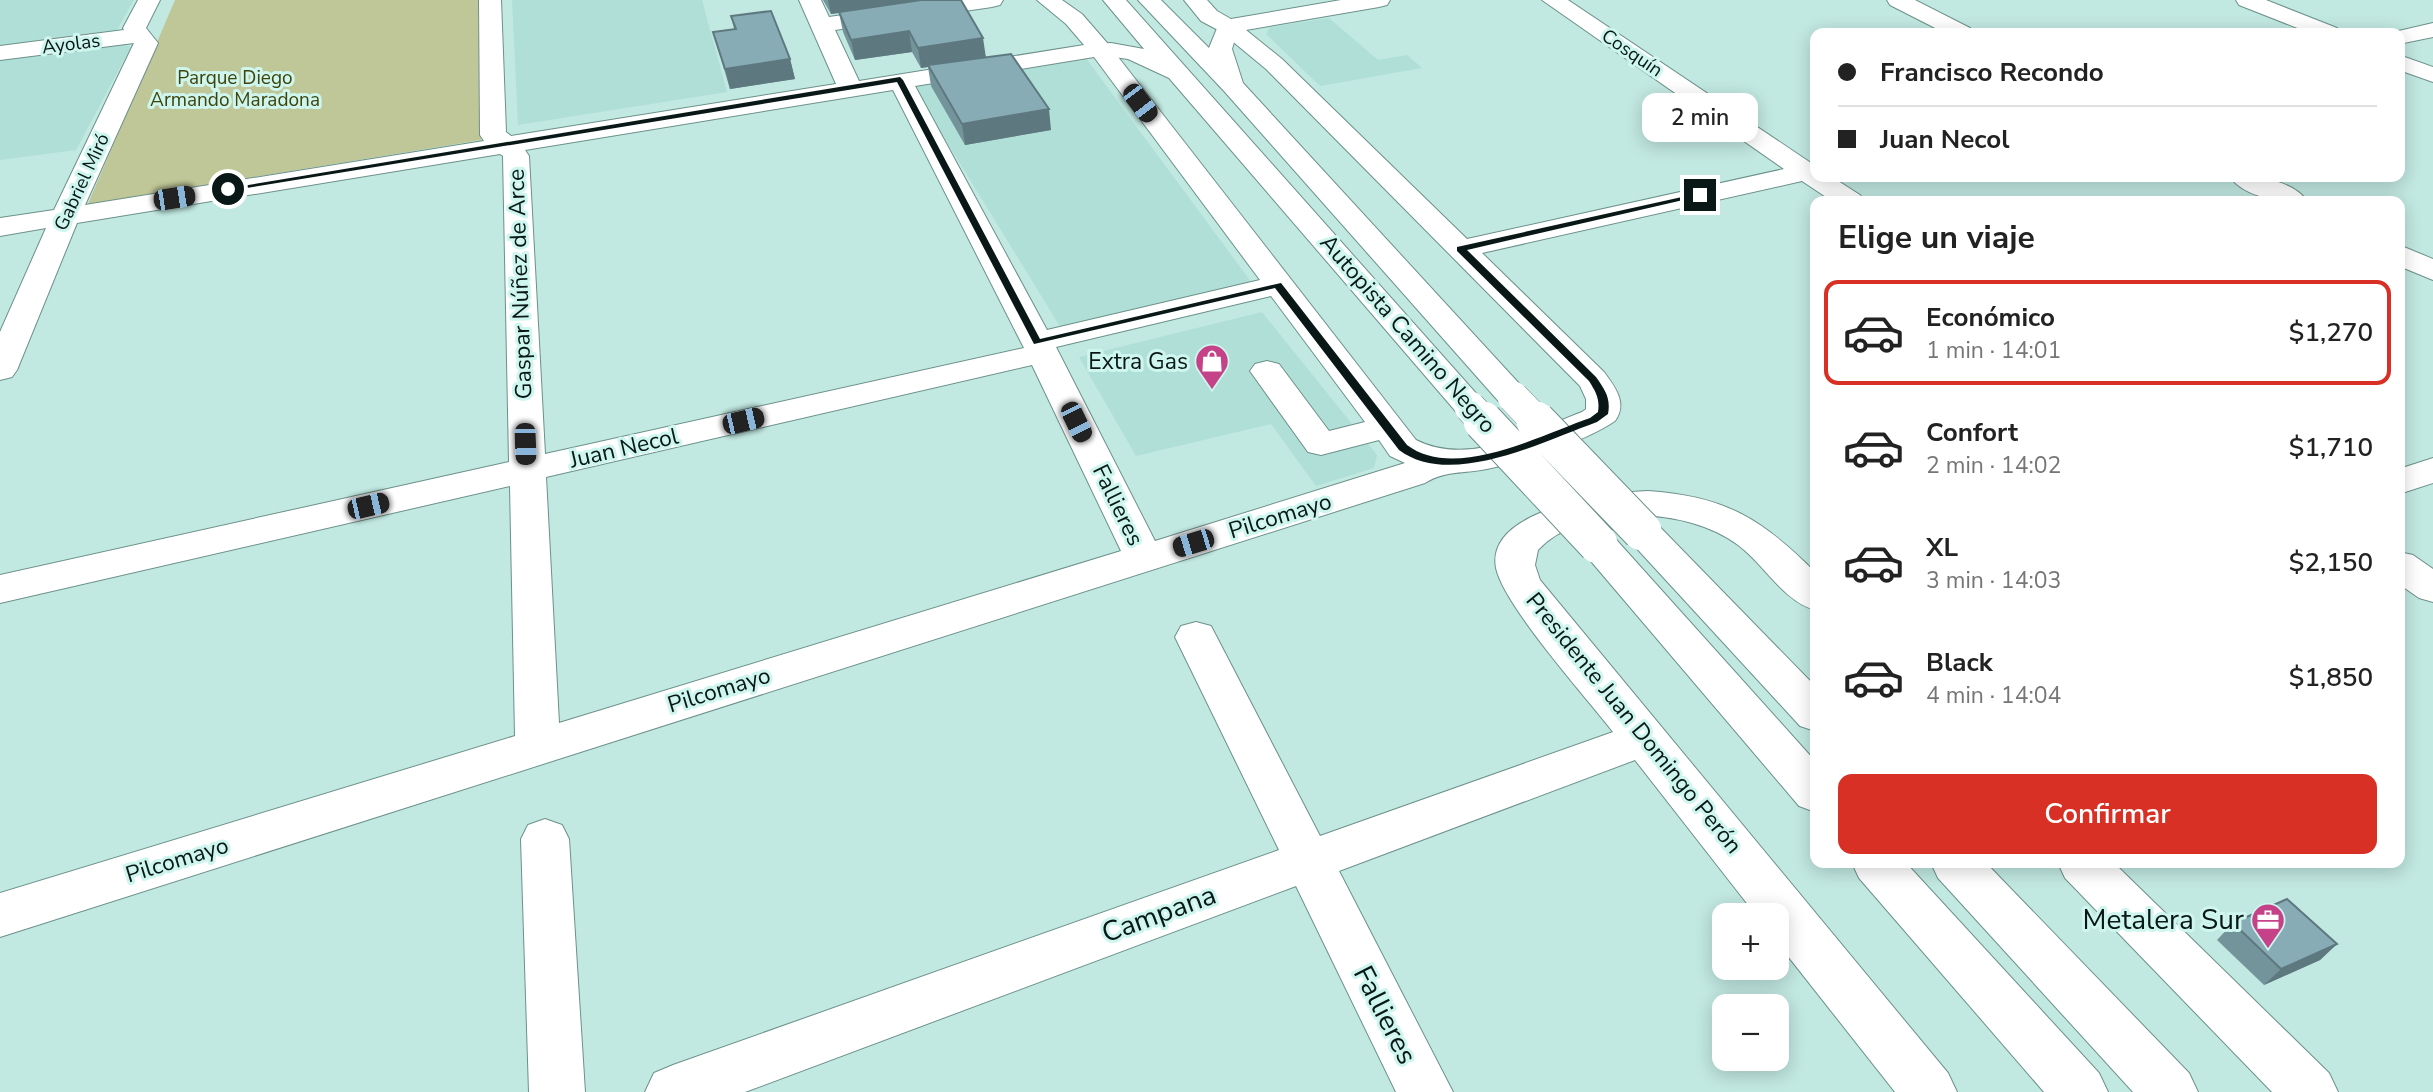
<!DOCTYPE html>
<html lang="es">
<meta charset="utf-8">
<style>
:root{--surface:#fff;--page:#f6f6f6;--text:#222;--muted:#767676;--line:#e0e0e0;--accent:#d93025}
body{margin:0;font-family:"Nunito Sans",sans-serif;background:var(--page);color:var(--text);height:100vh;display:flex;flex-direction:column;font-size:26px;white-space:nowrap}
*{box-sizing:border-box;margin:0}
p{font-size:23px;color:var(--muted)}
.icon{flex:none;width:38px;height:38px;fill:none;stroke:currentColor;stroke-width:2;stroke-linecap:round;stroke-linejoin:round}
.map{position:relative;flex:1;overflow:hidden}
.sheet{position:absolute;left:1810px;top:196px;width:595px;height:672px;display:flex;flex-direction:column;background:var(--surface);border-radius:14px;box-shadow:0 4px 18px #0003}
.sheet>*{flex:none}
.guide{position:absolute;left:1810px;top:28px;width:595px;height:154px;border-radius:14px;box-shadow:0 4px 18px #0003;display:grid;align-content:center;height:154px;padding:0 28px;background:var(--surface)}
.fabs{position:absolute;left:1712px;top:903px;display:grid;gap:14px}
.fabs a{display:grid;place-items:center;width:77px;height:77px;border-radius:14px;background:var(--surface);box-shadow:0 4px 18px #0003;font-size:35px}
.end{position:absolute;width:32px;height:32px;margin:-16px;border:9px solid #091816;background:#fff;box-shadow:0 0 0 4px #fff}
.from{border-radius:50%}
.bubble{position:absolute;height:49px;border-radius:14px;background:var(--surface);box-shadow:0 4px 18px #0003;font-size:23px;font-weight:600;line-height:49px;text-align:center}
.car{position:absolute;width:21px;height:42px;margin:-21px -10px;border-radius:9px;box-shadow:0 0 5px 2px #0007;background:linear-gradient(#222 24%,#8ab4d8 0 40%,#222 0 76%,#8ab4d8 0 86%,#222 0)}
.guide b{display:flex;align-items:center;gap:24px;height:66px;font-size:26px}
.guide b+b{border-top:2px solid var(--line)}
.guide i{width:18px;height:18px;background:var(--text)}
ul{padding:0;list-style:none}
li{display:flex;align-items:center;gap:21px;height:105px;margin:0 14px 10px;padding:0 14px;border:4px solid transparent;border-radius:14px}
li div{flex:1}
li b{display:block;font-size:26px}
li em{font-style:normal;font-weight:600}
li.current{border-color:var(--accent)}
li>.icon{width:63px;height:63px;stroke-width:1.5}
h2{padding:0 28px;font-size:32px;line-height:84px}
.button{display:flex;gap:14px;margin-top:auto;padding:14px 28px}
.button a{flex:1;height:80px;border-radius:14px;background:var(--accent);color:#fff;font-size:28px;font-weight:600;line-height:80px;text-align:center}
.map>svg:first-child{display:block}
.built{fill:#afdfd6}
.green{fill:#bfc697}
.lines{fill:none;stroke-linecap:round;stroke-linejoin:round}
.minor-casing{stroke:#6c918a;stroke-width:2}
.highway-casing{stroke:#6c918a;stroke-width:2}
.minor{fill:#fff;fill-rule:evenodd}
.highway{fill:#fff;fill-rule:evenodd}
.highway-bridge-far1-casing{stroke:#6c918a;stroke-width:32;stroke-linecap:butt}
.highway-bridge-casing{stroke:#6c918a;stroke-width:41;stroke-linecap:butt}
.highway-bridge-far1{stroke:#fff;stroke-width:31}
.highway-bridge{stroke:#fff;stroke-width:39}
.wall{fill:#74949c}
.shaded-wall{fill:#5e787f}
.building{fill:#87acb5;stroke:#5e787f;stroke-width:2}
.route{fill:#091816}
.labels{text-anchor:middle;dominant-baseline:central;stroke-width:6;stroke-linejoin:round;paint-order:stroke}
.far-street-label{font-size:19px;fill:#091816;stroke:#cef6ee}
.far-park-label{font-size:19px;fill:#3f4309;stroke:#cef6ee}
.street-label{font-size:23px;fill:#091816;stroke:#cef6ee}
.poi-label{font-size:23px;fill:#091816;stroke:#cef6ee;text-anchor:end}
.near-street-label{font-size:28px;fill:#091816;stroke:#cef6ee}
.near-poi-label{font-size:28px;fill:#091816;stroke:#cef6ee;text-anchor:end}
</style>
<div class="map">
<svg width="2433" height="1092" viewBox="0 0 2433 1092">
<rect width="100%" height="100%" fill="#c1e8e1"/>
<path class="built" d="M 0,0 L 134,0 L 114,35 L 0,49 Z
M 512,0 L 702,0 L 727,92 L 518,125 Z
M 1329,18 L 1378,60 L 1407,55 L 1422,68 L 1320,86 L 1266,34 L 1270,27 Z
M 118,42 L 131,47 L 76,150 L 0,160 L 0,57 Z
M 1085,57 L 1252,283 L 1064,333 L 910,82 Z
M 1262,312 L 1377,455 L 1374,468 L 1316,486 L 1271,424 L 1136,456 L 1079,357 Z"/>
<path class="green" d="M 175,0 L 478,0 L 481,140 L 88,204 Z"/>
<g class="lines">
<g class="minor-casing">
<path id="minor" d="M 138,0 L 160,0 L 146,28 L 158,43 L 85,205 L 484,141 L 480,135 L 479,0 L 501,0 L 506,132 L 511,136 L 836,84 L 799,0 L 821,0 L 829,17 L 947,0 L 1003,0 L 1000,5 L 992,7 L 835,30 L 859,81 L 1084,45 L 1066,24 L 1037,0 L 1062,0 L 1082,14 L 1108,44 L 1416,440 C 1469,467 1530,432 1582,412 L 1586,409 L 1586,399 L 1580,386 L 1266,69 L 1220,31 L 1201,21 L 1184,0 L 1207,0 L 1217,11 L 1231,19 L 1341,0 L 1390,0 L 1387,5 L 1379,7 L 1246,30 L 1282,59 L 1467,239 L 1784,169 L 1542,0 L 1568,0 L 1811,163 L 1815,162 L 1815,177 L 1832,177 L 1860,195 L 1864,201 L 1832,201 L 1802,181 L 1482,253 L 1604,372 C 1615,387 1628,403 1615,421 C 1584,442 1524,461 1487,469 C 1463,474 1446,470 1425,483 L 0,937 L 0,893 L 515,736 L 510,486 L 0,603 L 0,575 L 509,462 L 503,156 L 500,154 L 77,223 L 17,370 L 12,377 L 0,380 L 0,332 L 46,228 L 0,236 L 0,218 L 54,210 L 134,43 L 0,60 L 0,46 L 124,30 L 123,28 ZM 1094,57 L 1260,280 L 1047,330 L 915,86 ZM 893,90 L 1024,348 L 545,454 L 529,156 L 525,150 ZM 1271,296 L 1365,422 L 1329,431 L 1279,364 L 1267,361 L 1255,364 L 1250,371 L 1308,452 L 1321,455 L 1379,440 L 1390,456 L 1405,463 L 1155,541 L 1056,347 ZM 1032,365 L 1121,551 L 559,723 L 546,477 Z
M 1887,0 L 1915,0 L 1970,28 L 1973,33 L 1945,33 L 1890,5 Z
M 2236,0 L 2266,0 L 2337,28 L 2340,33 L 2310,33 L 2239,5 Z
M 2433,23 L 2433,37 L 2399,44 L 2399,33 L 2390,33 Z
M 2399,55 L 2433,67 L 2433,82 L 2399,70 Z
M 2230,177 C 2254,176 2292,179 2307,201 C 2283,202 2246,199 2230,177 Z
M 2399,245 L 2433,259 L 2433,280 L 2399,266 Z
M 2433,458 L 2433,483 L 2399,494 L 2399,469 Z
M 1648,491 C 1725,496 1762,519 1815,572 L 1815,610 C 1783,601 1764,564 1738,545 C 1688,507 1583,502 1538,550 L 1535,565 L 1540,580 L 1948,1073 L 1957,1092 L 1895,1092 L 1776,941 L 1776,915 L 1756,915 L 1635,760 L 1339,871 L 1453,1092 L 1396,1092 L 1296,886 L 745,1092 L 645,1092 L 654,1073 L 673,1065 L 1279,850 L 1175,637 L 1181,626 L 1196,622 L 1211,626 L 1320,836 L 1613,732 C 1586,697 1504,606 1496,568 C 1485,509 1610,492 1648,491 Z
M 2399,552 L 2413,555 L 2433,569 L 2433,602 L 2419,598 L 2399,584 Z
M 545,819 L 562,825 L 569,839 L 585,1092 L 529,1092 L 521,839 L 528,825 Z
M 2058,863 L 2114,863 L 2329,1073 L 2338,1092 L 2272,1092 L 2065,878 Z"/>
</g>
<g class="highway-casing">
<path id="highway" d="M 1103,0 L 1126,0 L 1482,400 L 1487,407 L 1482,414 L 1470,417 L 1458,414 L 1169,78 L 1128,59 L 1092,54 L 1088,49 L 1092,44 L 1111,43 L 1144,49 Z
M 1138,0 L 1161,0 L 1209,48 L 1220,21 L 1236,21 L 1239,26 L 1232,49 L 1243,83 L 1525,390 L 1530,397 L 1525,404 L 1513,407 L 1501,404 L 1224,91 Z
M 1642,518 L 1655,522 L 1815,686 L 1815,731 L 1800,726 L 1629,540 L 1623,531 L 1629,522 Z
M 1598,531 L 1612,535 L 1815,761 L 1815,812 L 1799,806 L 1584,553 L 1579,544 L 1584,535 Z
M 1852,863 L 1906,863 L 2099,1073 L 2108,1092 L 2044,1092 L 1859,878 Z
M 1931,863 L 1986,863 L 2189,1073 L 2198,1092 L 2133,1092 L 1938,878 Z"/>
</g>
<use href="#minor" class="minor"/>
<use href="#highway" class="highway"/>
<g class="highway-bridge-far1-casing">
<path id="highway-bridge-far1" d="M 1513,397 L 1538,423
M 1470,407 L 1485,423"/>
</g>
<g class="highway-bridge-casing">
<path id="highway-bridge" d="M 1483,421 L 1598,544
M 1536,421 L 1642,531"/>
</g>
<use href="#highway-bridge-far1" class="highway-bridge-far1"/>
<use href="#highway-bridge" class="highway-bridge"/>
</g>
<path class="wall" d="M 823,0 L 961,0 L 986,57 L 1051,130 L 965,145 L 931,86 L 928,67 L 921,68 L 912,52 L 855,60 L 843,32 L 839,13 L 831,14 Z
M 731,16 L 790,59 L 795,79 L 730,89 L 713,32 L 734,29 Z
M 2233,923 L 2337,944 L 2320,960 L 2264,985 L 2217,940 Z"/>
<path class="shaded-wall" d="M 828,0 L 929,0 L 831,14 Z
M 909,31 L 912,52 L 855,60 L 851,40 Z
M 983,38 L 986,58 L 921,68 L 918,48 Z
M 790,59 L 795,79 L 730,89 L 725,69 Z
M 1049,109 L 1051,130 L 965,145 L 962,124 Z
M 2337,944 L 2320,960 L 2264,985 L 2281,969 Z"/>
<path class="building" d="M 921,0 L 961,0 L 983,38 L 918,48 L 909,31 L 851,40 L 839,12 Z
M 771,11 L 790,59 L 725,69 L 713,32 L 736,29 L 731,16 Z
M 1011,54 L 1049,109 L 962,124 L 928,65 Z
M 2287,899 L 2337,944 L 2281,969 L 2233,923 Z"/>
<path class="route" d="M 900,77 L 903,80 L 1040,339 L 1281,283 L 1407,445 C 1454,481 1541,435 1590,418 L 1598,412 C 1600,399 1596,392 1589,381 L 1457,251 L 1457,247 L 1700,193 L 1705,195 L 1467,250 L 1596,377 C 1605,390 1611,398 1608,414 L 1597,422 C 1544,441 1451,489 1399,450 L 1275,288 L 1034,344 L 897,82 L 228,191 L 224,189 Z"/>
<defs>
<g id="shop-pin" transform="scale(1.75)"><path d="M0 17L-7.5 6A9.5 9.5 0 1 1 7.5 6Z" fill="#c64288" stroke="#cef6ee"/><path d="M-5-2.5h2.3a2.7 3.5 0 0 1 5.4 0H5L5.5 6h-11ZM-1.5-2.5h3a1.5 2.3 0 0 0-3 0Z" fill="#fff"/></g>
<g id="office-pin" transform="scale(1.75)"><path d="M0 17L-7.5 6A9.5 9.5 0 1 1 7.5 6Z" fill="#c64288" stroke="#cef6ee"/><path d="M-6-3h4V-5.5h4V-3h4V5H-6ZM-1-4.5V-3h2v-1.5ZM-6 0V1H6V0Z" fill="#fff"/></g>
</defs>
<g fill-rule="evenodd">
<use href="#shop-pin" x="1212" y="361"/>
<use href="#office-pin" x="2268" y="920"/>
</g>
<g class="labels">
<g class="far-street-label">
<text transform="translate(71 44) rotate(-7)">Ayolas</text>
<text transform="translate(1632 53) rotate(34)">Cosquín</text>
<text transform="translate(82 182) rotate(-65)">Gabriel Miró</text>
</g>
<g class="far-park-label">
<text x="235" y="78">Parque Diego<tspan x="235" dy="22">Armando Maradona</tspan></text>
</g>
<g class="street-label">
<text transform="translate(520 284) rotate(-92)">Gaspar Núñez de Arce</text>
<text transform="translate(1408 334) rotate(49)">Autopista Camino Negro</text>
<text transform="translate(624 448) rotate(-13)">Juan Necol</text>
<text transform="translate(1118 505) rotate(64)">Fallieres</text>
<text transform="translate(1280 516) rotate(-17)">Pilcomayo</text>
<text transform="translate(719 690) rotate(-17)">Pilcomayo</text>
<text transform="translate(1634 723) rotate(51)">Presidente Juan Domingo Perón</text>
<text transform="translate(177 860) rotate(-17)">Pilcomayo</text>
</g>
<g class="poi-label">
<text x="1188" y="361">Extra Gas</text>
</g>
<g class="near-street-label">
<text transform="translate(1159 914) rotate(-20)">Campana</text>
<text transform="translate(1385 1015) rotate(63)">Fallieres</text>
</g>
<g class="near-poi-label">
<text x="2244" y="920">Metalera Sur</text>
</g>
</g>
</svg>
<div class="fabs">
<a>+</a>
<a>−</a>
</div>
<i class="end from" style="left:228px;top:189px"></i>
<i class="end" style="left:1700px;top:195px"></i>
<div class="bubble" style="left:1642px;top:93px;width:116px">2 min</div>
<i class="car" style="left:1140px;top:103px;rotate:143deg"></i>
<i class="car" style="left:174px;top:198px;rotate:81deg"></i>
<i class="car" style="left:743px;top:421px;rotate:77deg"></i>
<i class="car" style="left:1076px;top:422px;rotate:154deg"></i>
<i class="car" style="left:525px;top:444px;rotate:178deg"></i>
<i class="car" style="left:368px;top:506px;rotate:77deg"></i>
<i class="car" style="left:1193px;top:543px;rotate:253deg"></i>
<div class="guide">
<b><i class="from"></i>Francisco Recondo</b>
<b><i></i>Juan Necol</b>
</div>
<section class="sheet">
<h2>Elige un viaje</h2>
<ul>
<li class="current"><svg class="icon" aria-label="car" viewBox="0 0 24 24"><path d="M5 17H2v-5l4-1 3-4h7l3 4 3 1v5h-3M9 17h6M6 11h13"/><circle cx="7" cy="17" r="2"/><circle cx="17" cy="17" r="2"/></svg><div><b>Económico</b><p>1 min · 14:01</p></div><em>$1,270</em></li>
<li><svg class="icon" aria-label="car" viewBox="0 0 24 24"><path d="M5 17H2v-5l4-1 3-4h7l3 4 3 1v5h-3M9 17h6M6 11h13"/><circle cx="7" cy="17" r="2"/><circle cx="17" cy="17" r="2"/></svg><div><b>Confort</b><p>2 min · 14:02</p></div><em>$1,710</em></li>
<li><svg class="icon" aria-label="car" viewBox="0 0 24 24"><path d="M5 17H2v-5l4-1 3-4h7l3 4 3 1v5h-3M9 17h6M6 11h13"/><circle cx="7" cy="17" r="2"/><circle cx="17" cy="17" r="2"/></svg><div><b>XL</b><p>3 min · 14:03</p></div><em>$2,150</em></li>
<li><svg class="icon" aria-label="car" viewBox="0 0 24 24"><path d="M5 17H2v-5l4-1 3-4h7l3 4 3 1v5h-3M9 17h6M6 11h13"/><circle cx="7" cy="17" r="2"/><circle cx="17" cy="17" r="2"/></svg><div><b>Black</b><p>4 min · 14:04</p></div><em>$1,850</em></li>
</ul>
<div class="button"><a>Confirmar</a></div>
</section>
</div>
